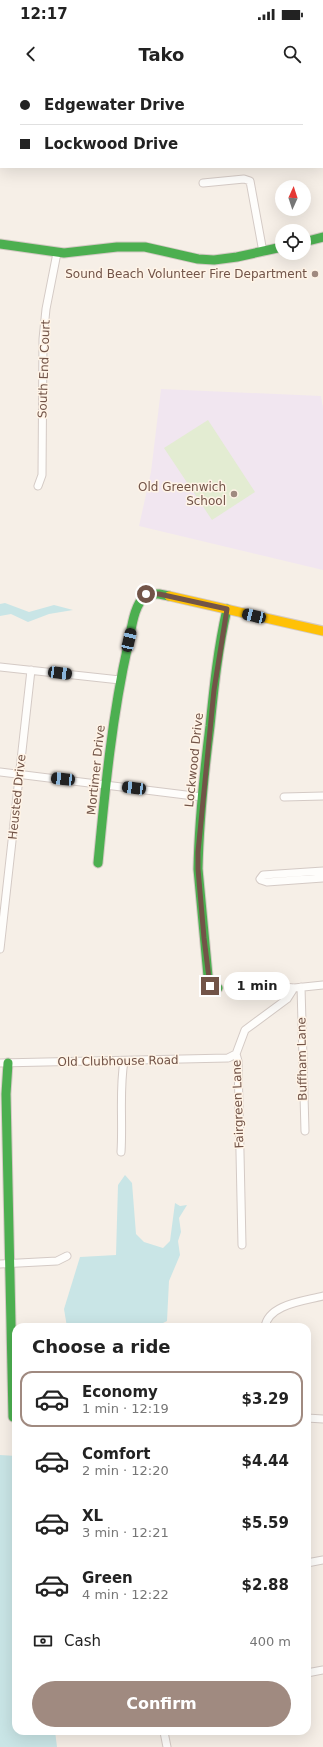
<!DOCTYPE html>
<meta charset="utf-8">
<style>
:root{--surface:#fff;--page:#f2f2f2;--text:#222;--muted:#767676;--line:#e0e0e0;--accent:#a08a80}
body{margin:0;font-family:"DejaVu Sans",sans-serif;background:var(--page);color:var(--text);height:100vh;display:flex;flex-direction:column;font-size:15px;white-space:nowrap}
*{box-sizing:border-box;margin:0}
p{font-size:13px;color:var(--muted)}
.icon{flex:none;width:22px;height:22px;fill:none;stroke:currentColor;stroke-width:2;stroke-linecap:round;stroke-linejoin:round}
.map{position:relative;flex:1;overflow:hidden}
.details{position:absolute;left:12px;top:1243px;width:299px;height:412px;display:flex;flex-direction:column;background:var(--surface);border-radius:12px;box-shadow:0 4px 16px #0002}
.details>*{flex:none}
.guide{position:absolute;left:0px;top:0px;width:323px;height:88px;box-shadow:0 4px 16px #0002;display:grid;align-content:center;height:88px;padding:0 20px;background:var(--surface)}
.needle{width:26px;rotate:3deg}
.fabs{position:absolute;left:275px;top:100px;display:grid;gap:8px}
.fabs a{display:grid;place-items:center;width:36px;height:36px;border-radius:50%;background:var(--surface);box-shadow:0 4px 16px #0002;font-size:20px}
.end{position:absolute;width:18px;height:18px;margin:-9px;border:5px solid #725448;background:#fff;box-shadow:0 0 0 2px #fff}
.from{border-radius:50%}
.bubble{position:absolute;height:28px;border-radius:14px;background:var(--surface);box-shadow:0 4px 16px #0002;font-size:13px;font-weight:700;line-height:28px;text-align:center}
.car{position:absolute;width:12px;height:24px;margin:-12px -6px;border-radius:5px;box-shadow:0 0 3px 1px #0007;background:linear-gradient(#222 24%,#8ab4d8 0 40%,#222 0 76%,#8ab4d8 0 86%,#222 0)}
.guide b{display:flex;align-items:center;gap:14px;height:38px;font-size:15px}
.guide b+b{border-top:1px solid var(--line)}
.guide i{width:10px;height:10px;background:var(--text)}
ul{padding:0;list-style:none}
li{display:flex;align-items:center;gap:12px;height:56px;margin:0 8px 6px;padding:0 12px;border:2px solid transparent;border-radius:12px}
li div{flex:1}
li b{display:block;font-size:15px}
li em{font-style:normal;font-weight:700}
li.selected{border-color:var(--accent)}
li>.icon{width:36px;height:36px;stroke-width:1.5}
h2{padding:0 20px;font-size:18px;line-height:48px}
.pay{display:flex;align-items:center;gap:10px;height:44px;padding:0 20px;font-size:15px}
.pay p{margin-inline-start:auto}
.action{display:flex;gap:8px;margin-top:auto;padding:8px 20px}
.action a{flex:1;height:46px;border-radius:24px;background:var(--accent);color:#fff;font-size:16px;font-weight:700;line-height:46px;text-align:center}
.status{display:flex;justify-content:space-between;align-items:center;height:28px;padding:0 20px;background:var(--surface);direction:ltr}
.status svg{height:11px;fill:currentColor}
header{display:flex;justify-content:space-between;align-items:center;height:52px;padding:0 20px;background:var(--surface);font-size:18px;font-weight:700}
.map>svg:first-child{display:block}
.education{fill:#f1e6f0}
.green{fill:#e3ecd2}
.water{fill:#c9e5e6}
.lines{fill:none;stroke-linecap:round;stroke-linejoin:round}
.stream{stroke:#c9e5e6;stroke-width:2.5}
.street-casing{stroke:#d4cac5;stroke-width:9}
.fast-casing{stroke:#d4cac4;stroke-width:11}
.slow-casing{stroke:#d4cac4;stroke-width:11}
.street{stroke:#fefdfb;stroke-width:7}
.fast{stroke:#4caf50;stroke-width:9}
.slow{stroke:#ffc107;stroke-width:9}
.rail{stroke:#e3e1e3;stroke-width:2.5;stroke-dasharray:6 4;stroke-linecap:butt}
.route{stroke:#725448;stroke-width:5}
.poi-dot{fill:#a08a80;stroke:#fff4e7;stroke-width:1.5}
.labels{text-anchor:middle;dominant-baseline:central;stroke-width:3;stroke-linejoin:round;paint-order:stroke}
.poi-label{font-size:12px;fill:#725448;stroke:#fff4e7;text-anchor:end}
.street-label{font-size:12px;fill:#725448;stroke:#fff4e7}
</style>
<div class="status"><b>12:17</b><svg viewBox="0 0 49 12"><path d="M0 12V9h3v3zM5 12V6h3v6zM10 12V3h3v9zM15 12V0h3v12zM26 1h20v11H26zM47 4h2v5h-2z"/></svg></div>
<header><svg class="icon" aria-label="back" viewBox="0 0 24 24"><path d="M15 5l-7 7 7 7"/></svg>Tako<svg class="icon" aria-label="search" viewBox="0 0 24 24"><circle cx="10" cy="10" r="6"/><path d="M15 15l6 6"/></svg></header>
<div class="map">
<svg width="323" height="1667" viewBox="0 0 323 1667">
<rect width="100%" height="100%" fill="#f6efe7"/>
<path class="education" d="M 161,309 L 321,316 L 323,328 L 323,490 L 139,446 L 151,392 Z"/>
<path class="green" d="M 0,0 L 111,0 L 112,1 L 1,1 L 0,39 Z
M 208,340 L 255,412 L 212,440 L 164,368 Z"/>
<path class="water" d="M 5,523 L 29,532 L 54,525 L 73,530 L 49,534 L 28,542 L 11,534 L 0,536 L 0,524 Z
M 125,1095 L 132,1103 L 136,1154 L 144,1162 L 163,1168 L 170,1161 L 175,1123 L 180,1126 L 187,1125 L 179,1138 L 181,1152 L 178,1161 L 180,1175 L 169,1201 L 167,1241 L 155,1247 L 67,1247 L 64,1229 L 80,1177 L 116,1175 L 118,1105 Z
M 0,1375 L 16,1376 L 16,1651 L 55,1651 L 57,1667 L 0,1667 Z"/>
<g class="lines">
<path class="stream" d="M 39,1 L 44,0
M 0,9 L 1,8
M 0,86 L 1,84"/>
<g class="street-casing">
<path id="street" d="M 203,103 L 244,99 L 250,101 L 263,172
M 38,406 L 42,395 L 43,259 L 46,229 L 57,173
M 0,587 L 120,600
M 0,692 L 202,717
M 284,717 L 323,716
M 323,791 L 263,795 L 260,799 L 261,800 L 267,802 L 323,798
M 0,869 L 31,590
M 284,907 L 294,908 L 323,905
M 301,907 L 305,1051
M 0,983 L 228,978 L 236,974
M 121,1072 C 123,1042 119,1011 124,981
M 242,1165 L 238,981 L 236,974 L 245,950 L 287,919 L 294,908
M 0,1184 L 57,1181 L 67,1176
M 265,1247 C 268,1224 305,1221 323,1216
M 307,1338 L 323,1339
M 307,1483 L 323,1480
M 307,1593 L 323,1590
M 164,1652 L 167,1667"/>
</g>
<g class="fast-casing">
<path id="fast" d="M 300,0 L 300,1
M 322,68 L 323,71
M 304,162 L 323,157
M 0,164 L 64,173 L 117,167 L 145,167 L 198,179 L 214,180 L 237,177 L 282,167
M 98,783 C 105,710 112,636 128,565 C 132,547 133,527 146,514 L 159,514 L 169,516
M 218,908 L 211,906 L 208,896 L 198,789 C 199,741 204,694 210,646 C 214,607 218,568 227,529
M 8,983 L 6,1014 L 13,1337"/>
</g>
<g class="slow-casing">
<path id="slow" d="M 169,516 L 323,551"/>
</g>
<use href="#street" class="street"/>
<use href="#fast" class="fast"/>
<use href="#slow" class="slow"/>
<path class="rail" d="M 199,1 L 203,0
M 216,1 L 220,0
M 231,1 L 235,0
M 250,1 L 253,0
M 0,54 L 1,54
M 0,63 L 1,63"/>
</g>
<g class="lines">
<path class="route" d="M 146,514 L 159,514 L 227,529 L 214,610 L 198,772 L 198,789 L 204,858 L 210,906"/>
</g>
<g class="poi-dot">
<circle cx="315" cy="194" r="4"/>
<circle cx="234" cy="414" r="4"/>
</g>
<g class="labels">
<g class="poi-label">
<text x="307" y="194">Sound Beach Volunteer Fire Department</text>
<text x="226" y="407">Old Greenwich<tspan x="226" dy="14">School</tspan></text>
</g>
<g class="street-label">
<text transform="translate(44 289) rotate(-88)">South End Court</text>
<text transform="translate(194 680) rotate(-84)">Lockwood Drive</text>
<text transform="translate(96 690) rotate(-84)">Mortimer Drive</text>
<text transform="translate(17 717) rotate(-84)">Heusted Drive</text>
<text transform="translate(302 979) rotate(-91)">Buffham Lane</text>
<text transform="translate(118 981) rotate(-1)">Old Clubhouse Road</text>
<text transform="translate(238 1024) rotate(-92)">Fairgreen Lane</text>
</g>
</g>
</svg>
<div class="fabs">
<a><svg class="needle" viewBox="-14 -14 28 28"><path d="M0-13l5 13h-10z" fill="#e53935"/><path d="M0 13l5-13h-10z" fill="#767676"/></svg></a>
<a><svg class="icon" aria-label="locate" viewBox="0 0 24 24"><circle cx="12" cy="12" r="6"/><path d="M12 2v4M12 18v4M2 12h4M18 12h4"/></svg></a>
</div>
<i class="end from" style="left:146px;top:514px"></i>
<i class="end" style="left:210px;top:906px"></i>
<div class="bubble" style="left:224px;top:892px;width:66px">1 min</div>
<i class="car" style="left:254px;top:536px;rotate:283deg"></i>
<i class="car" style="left:129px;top:560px;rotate:13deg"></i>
<i class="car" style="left:60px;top:593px;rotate:97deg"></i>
<i class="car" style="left:63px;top:699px;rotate:276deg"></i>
<i class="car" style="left:134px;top:708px;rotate:277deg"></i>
<div class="guide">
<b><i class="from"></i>Edgewater Drive</b>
<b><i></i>Lockwood Drive</b>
</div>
<section class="details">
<h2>Choose a ride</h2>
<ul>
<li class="selected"><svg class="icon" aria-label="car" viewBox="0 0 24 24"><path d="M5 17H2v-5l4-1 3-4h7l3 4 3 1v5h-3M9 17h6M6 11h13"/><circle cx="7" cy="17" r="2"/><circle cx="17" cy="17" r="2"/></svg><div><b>Economy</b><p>1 min · 12:19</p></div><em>$3.29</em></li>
<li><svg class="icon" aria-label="car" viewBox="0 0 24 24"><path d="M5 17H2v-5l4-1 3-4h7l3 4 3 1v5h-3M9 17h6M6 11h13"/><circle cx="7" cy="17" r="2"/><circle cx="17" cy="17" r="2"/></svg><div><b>Comfort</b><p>2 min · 12:20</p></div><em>$4.44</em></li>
<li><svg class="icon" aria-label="car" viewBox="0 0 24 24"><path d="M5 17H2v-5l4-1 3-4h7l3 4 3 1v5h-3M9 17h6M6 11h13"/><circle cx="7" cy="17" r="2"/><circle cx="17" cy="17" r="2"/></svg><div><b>XL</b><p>3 min · 12:21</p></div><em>$5.59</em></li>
<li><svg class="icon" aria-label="car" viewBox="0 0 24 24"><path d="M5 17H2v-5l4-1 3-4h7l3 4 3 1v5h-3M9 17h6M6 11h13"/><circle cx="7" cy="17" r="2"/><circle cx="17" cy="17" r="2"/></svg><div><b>Green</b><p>4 min · 12:22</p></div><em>$2.88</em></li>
</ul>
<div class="pay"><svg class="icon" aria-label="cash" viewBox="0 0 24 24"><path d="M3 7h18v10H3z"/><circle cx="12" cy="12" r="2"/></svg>Cash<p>400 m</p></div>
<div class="action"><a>Confirm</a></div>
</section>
</div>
